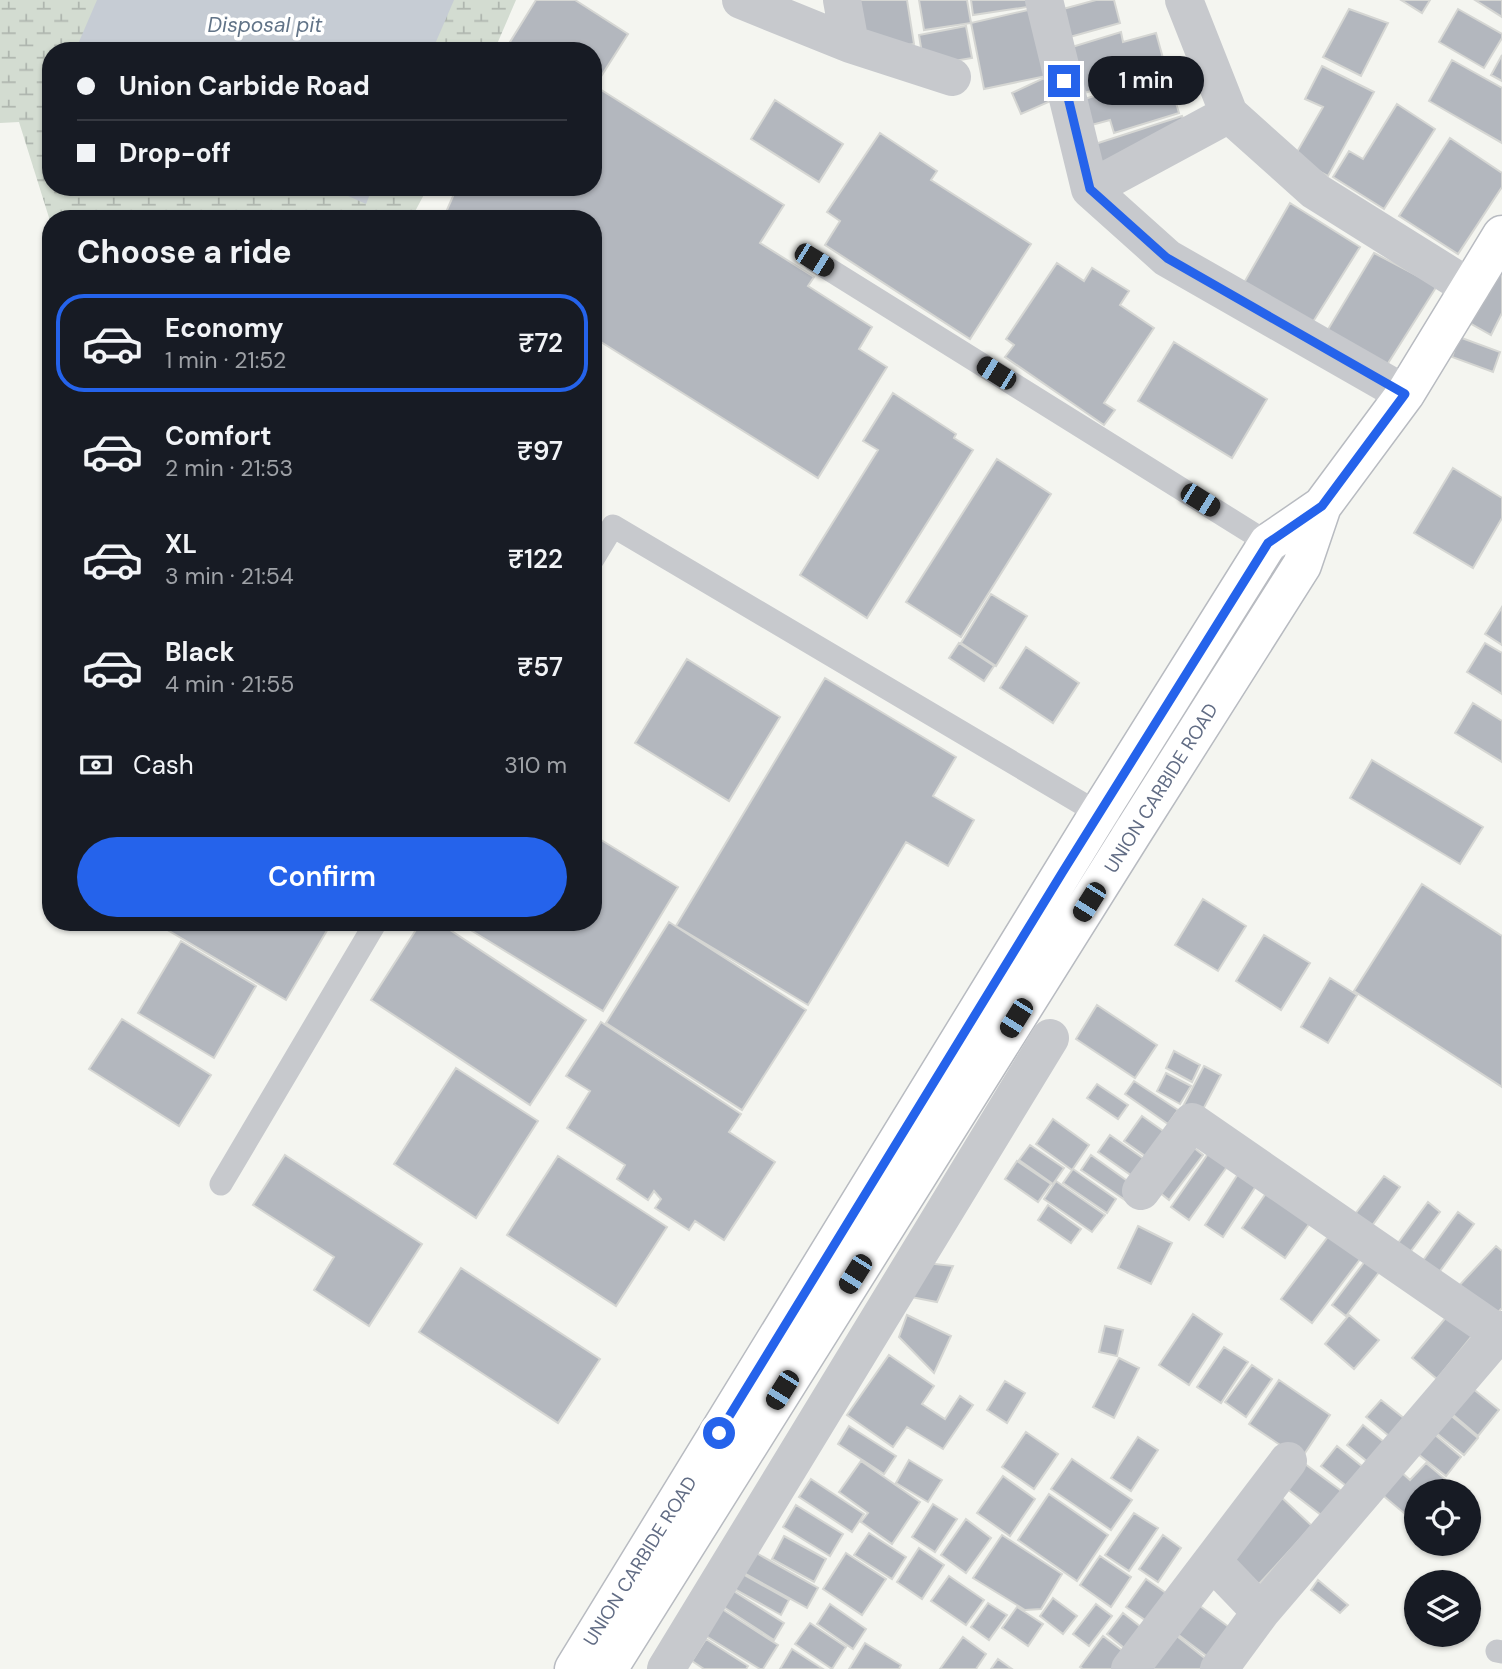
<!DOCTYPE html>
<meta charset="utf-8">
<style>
:root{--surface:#171b24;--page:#20242c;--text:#f1f3f6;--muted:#9ea1a6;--line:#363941;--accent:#2563eb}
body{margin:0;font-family:"DM Sans",sans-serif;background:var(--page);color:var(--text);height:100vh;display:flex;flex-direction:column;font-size:26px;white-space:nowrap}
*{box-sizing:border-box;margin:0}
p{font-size:23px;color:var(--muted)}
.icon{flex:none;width:38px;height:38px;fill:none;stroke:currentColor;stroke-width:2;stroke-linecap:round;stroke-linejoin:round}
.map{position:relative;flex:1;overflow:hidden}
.details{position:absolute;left:42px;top:210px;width:560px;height:721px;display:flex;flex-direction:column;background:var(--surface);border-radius:28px;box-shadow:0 2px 5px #0004}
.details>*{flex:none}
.banner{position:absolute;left:42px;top:42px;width:560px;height:154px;border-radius:28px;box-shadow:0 2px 5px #0004;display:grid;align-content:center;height:154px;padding:0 35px;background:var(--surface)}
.tools{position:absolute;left:1404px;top:1479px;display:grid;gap:14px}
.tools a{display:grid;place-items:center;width:77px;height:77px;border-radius:50%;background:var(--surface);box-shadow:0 2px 5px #0004;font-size:35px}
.end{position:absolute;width:32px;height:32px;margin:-16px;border:9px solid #2563eb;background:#fff;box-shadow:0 0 0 4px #fff}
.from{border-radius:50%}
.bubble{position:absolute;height:49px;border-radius:24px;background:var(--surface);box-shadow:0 2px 5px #0004;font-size:23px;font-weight:600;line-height:49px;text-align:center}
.car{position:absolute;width:21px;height:42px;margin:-21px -10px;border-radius:9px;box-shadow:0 0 5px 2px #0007;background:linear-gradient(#222 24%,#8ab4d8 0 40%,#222 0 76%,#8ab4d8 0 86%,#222 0)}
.banner b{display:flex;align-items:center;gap:24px;height:66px;font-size:26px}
.banner b+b{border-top:2px solid var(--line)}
.banner i{width:18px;height:18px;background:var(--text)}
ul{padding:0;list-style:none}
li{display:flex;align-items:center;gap:21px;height:98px;margin:0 14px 10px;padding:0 21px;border:4px solid transparent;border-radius:28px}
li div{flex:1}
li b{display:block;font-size:26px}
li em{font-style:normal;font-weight:600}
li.current{border-color:var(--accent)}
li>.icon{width:63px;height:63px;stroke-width:1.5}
h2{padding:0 35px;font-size:32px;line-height:84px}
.pay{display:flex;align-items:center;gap:18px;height:77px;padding:0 35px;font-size:26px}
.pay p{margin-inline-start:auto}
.button{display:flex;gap:14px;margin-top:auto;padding:14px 35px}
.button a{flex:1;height:80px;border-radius:42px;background:var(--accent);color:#fff;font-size:28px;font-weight:600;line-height:80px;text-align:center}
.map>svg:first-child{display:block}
.wetland{fill:url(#wetland-marsh)}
.water{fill:#c6ccd4}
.building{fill:#b3b7be;stroke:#d5d6d3;stroke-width:2}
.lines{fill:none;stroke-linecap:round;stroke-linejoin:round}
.secondary-casing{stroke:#b8bbc1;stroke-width:41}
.lane{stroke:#c7c9cd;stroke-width:23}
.street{stroke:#c7c9cd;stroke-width:38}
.secondary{stroke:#fff;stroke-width:38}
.route{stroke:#2563eb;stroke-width:9}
.labels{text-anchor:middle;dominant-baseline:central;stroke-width:7;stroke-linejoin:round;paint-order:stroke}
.street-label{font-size:19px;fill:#616c84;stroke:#fff}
.water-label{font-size:21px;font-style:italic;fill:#627488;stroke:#fff}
</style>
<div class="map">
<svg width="1502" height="1669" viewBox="0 0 1502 1669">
<defs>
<pattern id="wetland-marsh" width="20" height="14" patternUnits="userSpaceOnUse" patternTransform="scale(1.75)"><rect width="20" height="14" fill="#d3dcd1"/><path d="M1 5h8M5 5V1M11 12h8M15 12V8" fill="none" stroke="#afb6af"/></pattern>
</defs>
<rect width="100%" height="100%" fill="#f4f5f0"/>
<path class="wetland" d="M 0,0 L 516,0 L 494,51 L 51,51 L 51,187 L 428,187 L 411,219 L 51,219 L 51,224 L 19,122 L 0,123 Z"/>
<path class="water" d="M 97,0 L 454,0 L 432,51 L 75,51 Z
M 328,187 L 373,187 L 366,204 Z"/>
<path class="building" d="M 536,0 L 575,0 L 628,34 L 595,86 L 784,205 L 760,243 L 814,277 L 808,286 L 872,327 L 859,349 L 887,367 L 818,478 L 593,337 L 593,219 L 443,219 L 457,187 L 593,187 L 593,51 L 524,51 L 510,42 Z
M 857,0 L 907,0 L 914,44 L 877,50 L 863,35 Z
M 919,0 L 967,0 L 971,23 L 924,30 Z
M 971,0 L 1034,0 L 1034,6 L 973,15 Z
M 1096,0 L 1114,0 L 1120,23 L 1059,40 L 1052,12 Z
M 1401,0 L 1430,0 L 1422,13 Z
M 1475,0 L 1502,0 L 1502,17 Z
M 1037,8 L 1051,75 L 984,89 L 971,23 Z
M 1349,9 L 1388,23 L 1361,76 L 1323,57 Z
M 1458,9 L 1502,34 L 1502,38 L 1484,68 L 1439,42 Z
M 966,26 L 972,58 L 924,66 L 919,35 Z
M 1121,32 L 1123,42 L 1156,33 L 1166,69 L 1074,96 L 1059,51 Z
M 1502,55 L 1502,81 L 1491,75 Z
M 1452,60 L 1502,88 L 1502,143 L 1429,101 Z
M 1322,66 L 1374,92 L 1328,176 L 1294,157 L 1323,107 L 1305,99 Z
M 1168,75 L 1179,113 L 1114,133 L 1110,120 L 1084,127 L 1077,101 Z
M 1044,78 L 1053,100 L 1021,114 L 1012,93 Z
M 775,100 L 843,144 L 819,182 L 751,139 Z
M 1397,104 L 1435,129 L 1384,209 L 1333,177 L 1349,151 L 1363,159 Z
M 1182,116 L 1189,132 L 1099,177 L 1089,146 Z
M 880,133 L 937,171 L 931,180 L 1031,244 L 970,339 L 825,245 L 840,221 L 827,212 Z
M 1450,138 L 1502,173 L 1502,187 L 1458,254 L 1399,216 Z
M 1290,203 L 1360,247 L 1311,325 L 1241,288 Z
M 1374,253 L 1437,286 L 1385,368 L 1324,336 Z
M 1502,255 L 1502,313 L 1491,335 L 1468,322 Z
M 1057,263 L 1084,281 L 1092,268 L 1129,291 L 1120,305 L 1154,328 L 1104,403 L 1115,410 L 1104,425 L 1005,357 L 1014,345 L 1006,339 Z
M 1459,337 L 1500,352 L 1493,372 L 1452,357 Z
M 1174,342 L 1267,399 L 1232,458 L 1138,401 Z
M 893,393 L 956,434 L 954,438 L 973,450 L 867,618 L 800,575 L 878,450 L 863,441 Z
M 997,459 L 1051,494 L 961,637 L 906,602 Z
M 1453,468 L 1502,498 L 1502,518 L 1473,568 L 1414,533 Z
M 991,594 L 1027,616 L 996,666 L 961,643 Z
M 1502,607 L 1502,645 L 1485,634 Z
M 959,643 L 994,666 L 984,681 L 949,658 Z
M 1485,643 L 1502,653 L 1502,694 L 1467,672 Z
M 1026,647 L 1079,683 L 1053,723 L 1000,688 Z
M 687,659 L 780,717 L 729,801 L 635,743 Z
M 825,678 L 956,757 L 933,796 L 974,820 L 948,866 L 906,842 L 808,1005 L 676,926 Z
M 1473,703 L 1502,721 L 1502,762 L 1455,733 Z
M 1372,760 L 1483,827 L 1460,864 L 1350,798 Z
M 593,835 L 678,887 L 603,1011 L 464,926 L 466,922 L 593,922 Z
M 1422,884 L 1502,936 L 1502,1087 L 1354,991 Z
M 1203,899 L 1246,926 L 1218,971 L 1175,945 Z
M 161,922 L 332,922 L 286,1000 L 159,925 Z
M 421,922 L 438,922 L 586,1020 L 530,1105 L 371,1000 Z
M 669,922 L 806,1010 L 742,1110 L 606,1023 Z
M 1264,935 L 1310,963 L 1281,1010 L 1236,981 Z
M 181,941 L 256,986 L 214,1058 L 138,1013 Z
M 1330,978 L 1357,995 L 1328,1043 L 1301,1027 Z
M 1097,1005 L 1157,1045 L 1135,1078 L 1076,1039 Z
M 122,1019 L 211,1075 L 179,1126 L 89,1069 Z
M 601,1022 L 741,1114 L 729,1132 L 775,1162 L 724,1240 L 695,1221 L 689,1230 L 655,1208 L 661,1199 L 654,1191 L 648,1200 L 617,1179 L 625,1165 L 567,1128 L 590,1091 L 566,1076 Z
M 1174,1051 L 1200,1065 L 1192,1082 L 1166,1068 Z
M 1204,1066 L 1221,1075 L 1198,1119 L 1181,1110 Z
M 456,1068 L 538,1121 L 476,1218 L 394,1164 Z
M 1166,1073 L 1191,1086 L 1180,1104 L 1157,1091 Z
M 1134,1081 L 1178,1110 L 1168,1124 L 1125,1094 Z
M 1097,1084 L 1128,1105 L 1118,1119 L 1087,1098 Z
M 1142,1116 L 1173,1138 L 1155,1163 L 1124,1141 Z
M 1053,1119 L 1089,1145 L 1072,1170 L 1036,1144 Z
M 1110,1135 L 1154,1166 L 1142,1183 L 1098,1152 Z
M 1183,1139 L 1203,1155 L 1169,1200 L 1149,1184 Z
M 1030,1145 L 1064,1168 L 1053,1184 L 1019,1160 Z
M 1210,1151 L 1229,1164 L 1189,1220 L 1171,1207 Z
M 285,1155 L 422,1244 L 369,1326 L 314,1290 L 334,1257 L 253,1205 Z
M 1091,1155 L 1140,1190 L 1131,1204 L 1081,1170 Z
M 558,1156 L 667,1227 L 616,1306 L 507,1235 Z
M 1017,1161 L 1051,1184 L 1038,1202 L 1005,1179 Z
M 1073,1169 L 1116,1199 L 1107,1213 L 1063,1183 Z
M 1240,1171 L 1258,1183 L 1223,1237 L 1205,1225 Z
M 1384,1176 L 1400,1187 L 1366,1234 L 1349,1222 Z
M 1056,1181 L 1105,1215 L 1092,1232 L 1044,1199 Z
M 1269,1189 L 1312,1220 L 1285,1258 L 1242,1228 Z
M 1428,1202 L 1440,1212 L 1402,1263 L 1390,1254 Z
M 1048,1205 L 1081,1229 L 1071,1243 L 1038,1220 Z
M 1458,1212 L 1474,1224 L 1435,1278 L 1419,1266 Z
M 1138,1226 L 1172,1243 L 1151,1284 L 1118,1268 Z
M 1330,1234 L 1361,1258 L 1312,1323 L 1281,1299 Z
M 1496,1246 L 1502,1251 L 1502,1308 L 1490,1322 L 1455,1290 Z
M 1366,1260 L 1380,1271 L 1346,1316 L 1332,1305 Z
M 926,1263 L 953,1266 L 937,1302 L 911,1297 Z
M 461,1268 L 600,1359 L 558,1423 L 419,1332 Z
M 1193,1314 L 1222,1334 L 1189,1385 L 1159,1365 Z
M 907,1315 L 951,1336 L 934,1373 L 899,1337 Z
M 1349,1315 L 1379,1340 L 1354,1369 L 1325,1344 Z
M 1448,1315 L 1472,1336 L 1437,1379 L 1412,1358 Z
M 1105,1326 L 1123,1330 L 1117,1356 L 1099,1352 Z
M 1224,1347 L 1248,1362 L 1221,1403 L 1197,1387 Z
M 889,1355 L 934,1386 L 922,1404 L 945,1419 L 960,1396 L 973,1405 L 943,1449 L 907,1427 L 893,1447 L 847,1415 Z
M 1119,1358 L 1139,1368 L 1114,1418 L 1093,1407 Z
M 1252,1365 L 1272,1379 L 1246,1417 L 1225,1402 Z
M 1279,1380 L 1330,1415 L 1301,1459 L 1249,1424 Z
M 1005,1381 L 1025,1393 L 1007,1423 L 987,1410 Z
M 1472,1388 L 1499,1410 L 1478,1436 L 1451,1413 Z
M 1381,1400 L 1415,1427 L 1400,1445 L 1366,1417 Z
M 1449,1414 L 1478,1438 L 1464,1455 L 1435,1432 Z
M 1363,1425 L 1395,1451 L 1379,1471 L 1347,1445 Z
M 849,1426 L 896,1456 L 884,1474 L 838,1444 Z
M 1026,1432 L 1058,1454 L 1034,1489 L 1002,1467 Z
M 1434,1434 L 1461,1457 L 1446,1476 L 1418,1454 Z
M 1138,1437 L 1158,1450 L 1131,1491 L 1111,1478 Z
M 1337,1446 L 1374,1476 L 1359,1496 L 1321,1466 Z
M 1072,1459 L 1132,1500 L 1111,1530 L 1051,1489 Z
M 909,1460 L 942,1480 L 928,1502 L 896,1483 Z
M 861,1461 L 920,1502 L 892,1544 L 861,1522 L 868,1513 L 839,1492 Z
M 1301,1461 L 1344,1493 L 1325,1518 L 1282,1485 Z
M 1426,1463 L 1445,1479 L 1435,1491 L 1416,1491 L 1416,1514 L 1411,1519 L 1380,1493 L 1400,1471 L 1410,1480 Z
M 1003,1476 L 1035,1499 L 1010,1536 L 977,1513 Z
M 811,1479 L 864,1514 L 852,1532 L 799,1497 Z
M 1049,1494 L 1108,1535 L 1077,1581 L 1018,1540 Z
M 1279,1495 L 1312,1526 L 1259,1584 L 1226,1553 Z
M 933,1504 L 957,1519 L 935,1552 L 912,1537 Z
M 796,1505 L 843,1534 L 830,1556 L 783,1527 Z
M 1134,1513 L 1158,1528 L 1129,1571 L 1105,1555 Z
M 966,1519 L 991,1538 L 966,1573 L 941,1555 Z
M 869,1533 L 906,1557 L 892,1579 L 854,1555 Z
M 1002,1535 L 1062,1574 L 1041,1609 L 1025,1610 L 973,1578 Z
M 1163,1535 L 1181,1548 L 1158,1582 L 1139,1569 Z
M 784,1536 L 826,1559 L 814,1582 L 772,1559 Z
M 919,1548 L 944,1565 L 922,1599 L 897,1582 Z
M 751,1550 L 818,1588 L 807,1608 L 740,1571 Z
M 846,1553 L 886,1579 L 862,1615 L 823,1589 Z
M 1100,1556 L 1131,1577 L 1111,1607 L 1080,1585 Z
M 739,1572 L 789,1600 L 781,1615 L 731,1587 Z
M 949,1576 L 984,1600 L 966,1625 L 931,1601 Z
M 1146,1579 L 1173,1598 L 1154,1626 L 1126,1607 Z
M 1318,1580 L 1348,1605 L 1340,1613 L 1311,1590 Z
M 732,1590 L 784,1623 L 774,1640 L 722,1606 Z
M 1053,1598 L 1077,1616 L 1063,1634 L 1040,1616 Z
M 1193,1601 L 1233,1630 L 1212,1660 L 1172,1630 Z
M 988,1603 L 1007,1615 L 989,1640 L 971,1627 Z
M 830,1604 L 866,1629 L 853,1649 L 817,1624 Z
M 1096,1604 L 1112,1616 L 1089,1646 L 1073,1634 Z
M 1017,1607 L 1043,1624 L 1028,1646 L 1002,1628 Z
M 722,1609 L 778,1645 L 763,1669 L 760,1669 L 706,1636 Z
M 1123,1613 L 1151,1635 L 1134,1656 L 1107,1634 Z
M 810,1623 L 846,1647 L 832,1669 L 795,1644 Z
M 1173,1633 L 1207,1660 L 1200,1669 L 1150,1669 Z
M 1103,1636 L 1132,1658 L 1124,1669 L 1083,1669 L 1080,1667 Z
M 963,1637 L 986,1654 L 976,1669 L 940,1669 Z
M 706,1639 L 748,1666 L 746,1669 L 704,1669 L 692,1661 Z
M 865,1643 L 901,1665 L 899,1669 L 849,1669 Z
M 792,1649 L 823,1669 L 780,1669 Z
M 998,1659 L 1012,1669 L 991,1669 Z"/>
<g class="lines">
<g class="secondary-casing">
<path id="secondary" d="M 574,1669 L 1099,813 L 1268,543 L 1322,506
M 608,1669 L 1133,832 L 1302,565 L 1322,506 L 1405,394 L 1502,235"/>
</g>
<path class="lane" d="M 814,260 L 1276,548
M 593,559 L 613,526 L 1108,819
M 221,1184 L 376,922
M 1497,1651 L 1502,1652"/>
<path class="street" d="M 741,0 L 850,44 L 952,77
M 842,0 L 850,44
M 1044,0 L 1090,189 L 1229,114
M 1184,0 L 1229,114 L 1315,191 L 1470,288
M 1090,189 L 1167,258 L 1405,394
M 1141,1191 L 1192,1122 L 1498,1333
M 1212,1561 L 1261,1612
M 666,1669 L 1050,1038
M 1130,1669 L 1288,1461
M 1219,1669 L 1261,1612 L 1502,1330"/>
<use href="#secondary" class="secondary"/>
</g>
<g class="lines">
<path class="route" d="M 719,1433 L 1062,873 L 1268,543 L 1322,506 L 1405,394 L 1167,258 L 1090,189 L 1064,81"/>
</g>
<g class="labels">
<g class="street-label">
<text transform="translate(1161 788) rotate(-58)">UNION CARBIDE ROAD</text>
<text transform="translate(640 1561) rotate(-58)">UNION CARBIDE ROAD</text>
</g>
<g class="water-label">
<text x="265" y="25">Disposal pit</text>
</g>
</g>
</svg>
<div class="tools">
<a><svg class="icon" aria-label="locate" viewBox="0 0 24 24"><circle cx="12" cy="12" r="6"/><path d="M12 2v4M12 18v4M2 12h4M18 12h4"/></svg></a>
<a><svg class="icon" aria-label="layers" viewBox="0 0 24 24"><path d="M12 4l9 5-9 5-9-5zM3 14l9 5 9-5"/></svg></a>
</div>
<i class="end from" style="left:719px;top:1433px"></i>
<i class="end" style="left:1064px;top:81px"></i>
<div class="bubble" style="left:1088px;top:56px;width:116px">1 min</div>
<i class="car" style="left:814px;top:260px;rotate:122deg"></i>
<i class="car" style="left:996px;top:373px;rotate:302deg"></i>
<i class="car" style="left:1200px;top:500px;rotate:122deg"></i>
<i class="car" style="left:1089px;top:902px;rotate:212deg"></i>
<i class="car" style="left:1016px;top:1018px;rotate:212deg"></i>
<i class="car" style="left:855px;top:1274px;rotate:212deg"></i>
<i class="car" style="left:782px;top:1390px;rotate:212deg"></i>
<div class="banner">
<b><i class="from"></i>Union Carbide Road</b>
<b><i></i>Drop-off</b>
</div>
<section class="details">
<h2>Choose a ride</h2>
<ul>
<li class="current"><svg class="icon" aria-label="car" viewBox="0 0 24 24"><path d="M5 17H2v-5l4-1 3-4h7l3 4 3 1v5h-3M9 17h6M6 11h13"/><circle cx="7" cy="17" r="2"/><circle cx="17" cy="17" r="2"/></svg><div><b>Economy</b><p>1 min · 21:52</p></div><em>₹72</em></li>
<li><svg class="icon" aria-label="car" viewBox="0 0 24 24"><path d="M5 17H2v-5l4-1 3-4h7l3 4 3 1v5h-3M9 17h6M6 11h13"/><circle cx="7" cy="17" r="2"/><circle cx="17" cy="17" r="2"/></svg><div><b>Comfort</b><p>2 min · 21:53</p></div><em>₹97</em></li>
<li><svg class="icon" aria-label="car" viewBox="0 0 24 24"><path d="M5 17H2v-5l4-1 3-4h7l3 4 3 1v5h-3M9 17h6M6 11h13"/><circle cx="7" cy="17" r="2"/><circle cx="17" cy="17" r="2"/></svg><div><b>XL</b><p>3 min · 21:54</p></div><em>₹122</em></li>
<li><svg class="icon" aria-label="car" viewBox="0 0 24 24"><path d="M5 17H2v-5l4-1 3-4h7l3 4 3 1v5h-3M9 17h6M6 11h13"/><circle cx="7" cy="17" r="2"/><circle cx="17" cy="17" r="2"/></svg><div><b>Black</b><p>4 min · 21:55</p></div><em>₹57</em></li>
</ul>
<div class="pay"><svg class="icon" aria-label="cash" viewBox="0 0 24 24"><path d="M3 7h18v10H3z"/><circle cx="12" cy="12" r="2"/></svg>Cash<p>310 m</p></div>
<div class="button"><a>Confirm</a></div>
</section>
</div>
